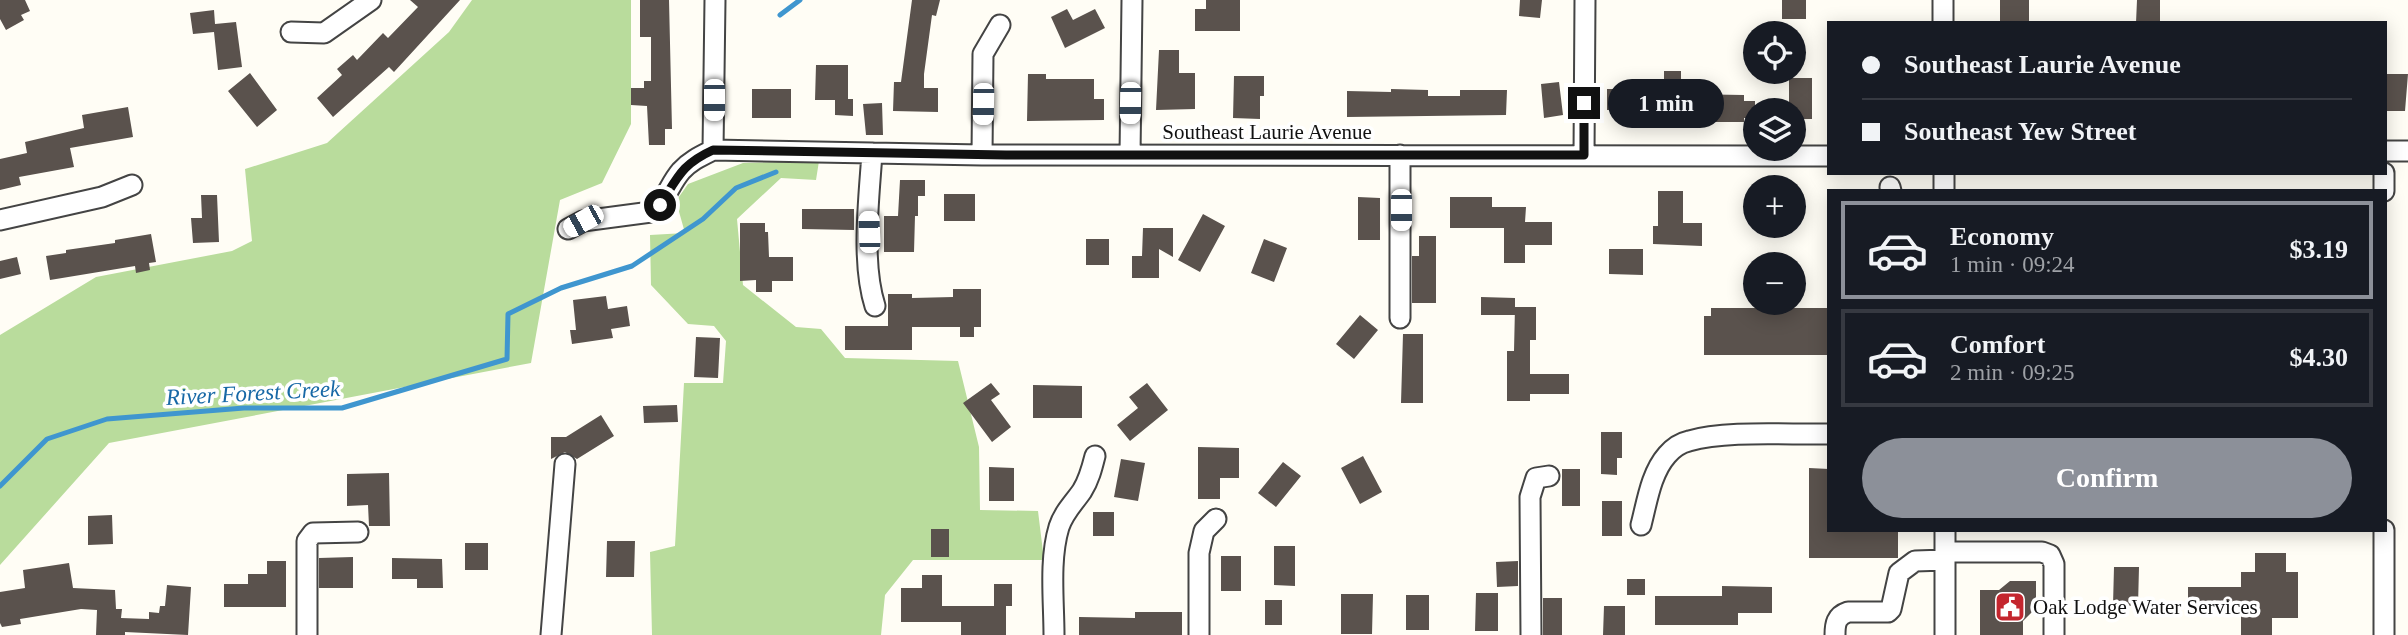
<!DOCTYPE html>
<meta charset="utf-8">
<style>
:root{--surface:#171b24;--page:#20242c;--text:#f1f3f6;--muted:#9ea1a6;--line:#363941;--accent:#8c9099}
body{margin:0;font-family:"Times New Roman",serif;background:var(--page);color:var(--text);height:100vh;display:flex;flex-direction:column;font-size:26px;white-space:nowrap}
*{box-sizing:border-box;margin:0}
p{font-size:23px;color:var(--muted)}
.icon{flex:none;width:38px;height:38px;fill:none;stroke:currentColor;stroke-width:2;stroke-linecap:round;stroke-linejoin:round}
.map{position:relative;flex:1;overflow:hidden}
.side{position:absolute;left:1827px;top:189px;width:560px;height:343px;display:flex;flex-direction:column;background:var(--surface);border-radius:0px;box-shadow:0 4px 18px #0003}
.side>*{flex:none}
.hud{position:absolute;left:1827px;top:21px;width:560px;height:154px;border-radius:0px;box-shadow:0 4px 18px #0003;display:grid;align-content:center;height:154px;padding:0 35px;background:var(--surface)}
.controls{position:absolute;left:1743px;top:21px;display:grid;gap:14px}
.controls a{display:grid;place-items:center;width:63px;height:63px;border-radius:50%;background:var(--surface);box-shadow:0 4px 18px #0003;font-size:35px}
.end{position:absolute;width:32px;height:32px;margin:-16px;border:9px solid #111;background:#fff;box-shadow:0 0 0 4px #fff}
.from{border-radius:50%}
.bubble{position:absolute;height:49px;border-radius:24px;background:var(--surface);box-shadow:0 4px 18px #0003;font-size:23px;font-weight:600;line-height:49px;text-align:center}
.car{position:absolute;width:21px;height:42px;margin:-21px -10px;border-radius:9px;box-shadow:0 0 5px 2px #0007;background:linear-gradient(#fff 24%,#345 0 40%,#fff 0 76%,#345 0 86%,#fff 0)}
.hud b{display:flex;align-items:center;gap:24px;height:66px;font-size:26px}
.hud b+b{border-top:2px solid var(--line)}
.hud i{width:18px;height:18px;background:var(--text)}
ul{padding:12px 0 0;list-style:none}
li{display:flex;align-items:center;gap:21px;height:98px;margin:0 14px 10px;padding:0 21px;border:4px solid var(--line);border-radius:0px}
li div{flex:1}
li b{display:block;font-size:26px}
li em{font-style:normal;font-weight:600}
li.on{border-color:var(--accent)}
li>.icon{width:63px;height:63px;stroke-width:1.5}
.action{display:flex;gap:14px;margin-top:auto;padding:14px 35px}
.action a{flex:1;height:80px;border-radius:42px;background:var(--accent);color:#fff;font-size:28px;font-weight:600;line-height:80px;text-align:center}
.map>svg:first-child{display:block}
.forest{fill:#b9dc9c}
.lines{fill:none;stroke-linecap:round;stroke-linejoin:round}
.stream{stroke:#3f96cf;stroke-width:5}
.building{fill:#5a524d}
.minor-casing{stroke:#444;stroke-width:23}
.minor{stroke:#fff;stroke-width:19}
.route{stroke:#111;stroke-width:9}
.labels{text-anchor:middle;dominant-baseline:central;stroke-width:7;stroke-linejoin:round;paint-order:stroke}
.street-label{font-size:21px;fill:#111;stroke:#fff}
.poi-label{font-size:21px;fill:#111;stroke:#fff;text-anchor:start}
.water-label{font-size:23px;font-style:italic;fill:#1768a6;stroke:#fff}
</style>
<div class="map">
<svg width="2408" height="635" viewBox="0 0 2408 635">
<rect width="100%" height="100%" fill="#fffdf5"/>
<path class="forest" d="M 472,0 L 631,0 L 631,124 L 602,183 L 560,200 L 531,363 L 109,443 L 0,565 L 0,335 L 96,277 L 232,251 L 252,241 L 245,169 L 327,143 L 449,32 Z
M 819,161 L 816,180 L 781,178 L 737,219 L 743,285 L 796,327 L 821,329 L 845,358 L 958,361 L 979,447 L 980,510 L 1038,511 L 1044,560 L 913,560 L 885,595 L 881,635 L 652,635 L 650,552 L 675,546 L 684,383 L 723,383 L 726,341 L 714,326 L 688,324 L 651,285 L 650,235 L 685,233 L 676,201 L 688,184 L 743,163 Z"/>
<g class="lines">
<path class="stream" d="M 780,15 L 800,0
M 0,486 L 47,439 L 107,419 L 244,408 L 342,408 L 507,359 L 508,314 L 561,288 L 632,266 L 703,219 L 736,188 L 776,172"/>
</g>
<path class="building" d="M 0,0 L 25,0 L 30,11 L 21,15 L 24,20 L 6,30 L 0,19 Z
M 410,0 L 460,0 L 394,72 L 389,67 L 333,117 L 317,98 L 342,75 L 337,69 L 353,55 L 357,60 L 383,33 L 388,38 L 418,7 Z
M 640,0 L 669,0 L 672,129 L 665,129 L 665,145 L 649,145 L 647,106 L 631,105 L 631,88 L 644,88 L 644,81 L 651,81 L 651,37 L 640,37 Z
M 912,0 L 940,0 L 936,16 L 932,15 L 924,74 L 924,88 L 938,88 L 938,112 L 893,111 L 894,82 L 901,82 Z
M 1206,0 L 1240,0 L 1240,31 L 1195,31 L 1195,9 L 1206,9 Z
M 1520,0 L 1542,0 L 1540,18 L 1519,16 Z
M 1782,0 L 1806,0 L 1806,19 L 1782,19 Z
M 2000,0 L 2029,0 L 2029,22 L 2000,22 Z
M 2137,0 L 2160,0 L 2160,23 L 2136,23 Z
M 1067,9 L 1073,20 L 1095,9 L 1105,28 L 1065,48 L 1051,17 Z
M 214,10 L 215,24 L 236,22 L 242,67 L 218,70 L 214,32 L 193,34 L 190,13 Z
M 1159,50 L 1179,50 L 1179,73 L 1195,73 L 1195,109 L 1156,110 Z
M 816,65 L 848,65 L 848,99 L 853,99 L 853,116 L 835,115 L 835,100 L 815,100 Z
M 1664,71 L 1681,71 L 1681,94 L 1744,95 L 1744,101 L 1755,101 L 1755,118 L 1744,118 L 1744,122 L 1680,122 L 1680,116 L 1641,116 L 1641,123 L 1620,123 L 1620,110 L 1607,110 L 1607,89 L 1664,89 Z
M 250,73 L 277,110 L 257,127 L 228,91 Z
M 1028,74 L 1046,74 L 1046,79 L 1094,79 L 1094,99 L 1104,99 L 1104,120 L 1027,121 Z
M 2385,74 L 2408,74 L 2405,111 L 2385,111 Z
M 1234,76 L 1264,76 L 1264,96 L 1260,96 L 1260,119 L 1233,118 Z
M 1789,78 L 1812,78 L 1812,119 L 1794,119 L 1794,110 L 1789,110 Z
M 1559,82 L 1563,115 L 1544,118 L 1541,84 Z
M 752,89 L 791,89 L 791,118 L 752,118 Z
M 1391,89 L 1428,90 L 1428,96 L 1460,96 L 1460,90 L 1507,90 L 1506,115 L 1347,117 L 1347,91 L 1391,92 Z
M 882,103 L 883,135 L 866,135 L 863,104 Z
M 128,107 L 133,137 L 70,148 L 74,167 L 19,177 L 21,185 L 0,190 L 0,159 L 27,153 L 25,142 L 84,128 L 82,115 Z
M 900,180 L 925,180 L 925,196 L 918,196 L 918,216 L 915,216 L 914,252 L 884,252 L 884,216 L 898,216 Z
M 1658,191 L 1683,191 L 1683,223 L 1702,223 L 1702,246 L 1653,244 L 1653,226 L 1658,226 Z
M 944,194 L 975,194 L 975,221 L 944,221 Z
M 201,195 L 217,195 L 219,242 L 193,243 L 191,218 L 202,218 Z
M 1358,197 L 1380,198 L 1380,240 L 1358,240 Z
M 1450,197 L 1492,197 L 1492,207 L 1526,207 L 1525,222 L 1552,222 L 1552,245 L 1525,245 L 1525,263 L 1504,263 L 1504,228 L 1450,228 Z
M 802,209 L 854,209 L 854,230 L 802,229 Z
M 1203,214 L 1225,226 L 1200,272 L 1178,260 Z
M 740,223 L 765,223 L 765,232 L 768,232 L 769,257 L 793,257 L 793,281 L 772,281 L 772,292 L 756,292 L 756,280 L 740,281 Z
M 1143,228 L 1173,228 L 1173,257 L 1159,249 L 1159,278 L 1132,278 L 1132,256 L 1142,256 Z
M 151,234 L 156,262 L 149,263 L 150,270 L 136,273 L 135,266 L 50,280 L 46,256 L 66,253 L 66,250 L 115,243 L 115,240 Z
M 1419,236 L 1436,236 L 1436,303 L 1412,303 L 1412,256 L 1419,256 Z
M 1086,239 L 1109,239 L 1109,265 L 1086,265 Z
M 1264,239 L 1287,248 L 1274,282 L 1251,273 Z
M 1609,249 L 1643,249 L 1643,275 L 1609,274 Z
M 17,257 L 21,274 L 0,279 L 0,261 Z
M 953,289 L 981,289 L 981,327 L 974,327 L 974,337 L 960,337 L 960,327 L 912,327 L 912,350 L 845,350 L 845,326 L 888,326 L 888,294 L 912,294 L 912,298 L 953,297 Z
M 606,296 L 608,309 L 627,306 L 630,326 L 611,329 L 613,338 L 572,344 L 570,330 L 576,330 L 573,300 Z
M 1481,297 L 1515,298 L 1515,315 L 1481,315 Z
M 1515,307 L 1536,307 L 1536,340 L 1530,340 L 1530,374 L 1569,374 L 1569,394 L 1530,394 L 1530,401 L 1507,401 L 1507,351 L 1514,351 Z
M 1711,308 L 1829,308 L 1829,355 L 1704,355 L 1704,316 L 1711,316 Z
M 1360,315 L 1378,330 L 1354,359 L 1336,344 Z
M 1403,334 L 1423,334 L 1423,403 L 1401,403 Z
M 696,337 L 720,338 L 718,378 L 694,377 Z
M 991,383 L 1000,394 L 991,400 L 1011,427 L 992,442 L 963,403 Z
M 1147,383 L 1168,410 L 1130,441 L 1117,425 L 1138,408 L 1129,397 Z
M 1033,385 L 1082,386 L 1082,418 L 1033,418 Z
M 677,405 L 678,422 L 644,423 L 643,406 Z
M 601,415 L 614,436 L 577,459 L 565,452 L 551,459 L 551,437 L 566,437 Z
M 1601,432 L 1622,432 L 1622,458 L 1617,458 L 1617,475 L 1601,474 Z
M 1198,447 L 1239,448 L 1239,478 L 1220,478 L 1220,499 L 1198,499 Z
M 1363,456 L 1382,492 L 1360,504 L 1341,468 Z
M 1121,459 L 1145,463 L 1138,501 L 1114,497 Z
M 1283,462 L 1301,476 L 1276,507 L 1258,493 Z
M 989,467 L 1014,468 L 1014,501 L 989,501 Z
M 1809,468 L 1829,469 L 1829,530 L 1898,530 L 1898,558 L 1809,558 Z
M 1562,469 L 1580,469 L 1580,506 L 1562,506 Z
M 389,473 L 390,526 L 369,526 L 368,505 L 347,506 L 347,474 Z
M 1602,501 L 1622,501 L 1622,536 L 1602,536 Z
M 1093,512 L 1114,512 L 1114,536 L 1093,536 Z
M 112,515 L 113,544 L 88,545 L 88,516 Z
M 931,529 L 949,529 L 949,557 L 931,557 Z
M 607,541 L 635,541 L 634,577 L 606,577 Z
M 465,543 L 488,543 L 488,570 L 465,570 Z
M 1274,546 L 1295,546 L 1295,586 L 1274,585 Z
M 2255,553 L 2286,553 L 2286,572 L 2298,572 L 2298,618 L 2272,618 L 2272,635 L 2241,635 L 2241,606 L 2188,606 L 2188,587 L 2241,587 L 2241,572 L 2255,572 Z
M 1221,556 L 1241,556 L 1241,591 L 1221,591 Z
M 353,557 L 353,588 L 319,588 L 319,558 Z
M 392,558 L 442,559 L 443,588 L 417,588 L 417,579 L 392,579 Z
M 267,561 L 286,561 L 286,607 L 224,607 L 224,584 L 248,584 L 248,574 L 267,574 Z
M 1518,561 L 1518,586 L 1497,587 L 1496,562 Z
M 69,563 L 73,588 L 115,590 L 116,609 L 122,609 L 121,618 L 149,619 L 149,612 L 159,613 L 160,606 L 165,606 L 167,585 L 191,587 L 188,635 L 125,632 L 125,635 L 96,635 L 97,610 L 81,609 L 20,619 L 21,624 L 2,627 L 0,623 L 0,592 L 25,588 L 23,570 Z
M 2114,567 L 2139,567 L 2138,606 L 2113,605 Z
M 922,575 L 942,575 L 942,606 L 1006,606 L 1006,635 L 961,635 L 961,622 L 901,622 L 901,588 L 922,588 Z
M 1627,579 L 1645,579 L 1645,595 L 1627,595 Z
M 2010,581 L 2036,581 L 2036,608 L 2023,621 L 2023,635 L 1980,635 L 1980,590 L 1999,590 Z
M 994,584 L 1012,584 L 1012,606 L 994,606 Z
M 1722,586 L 1772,587 L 1772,613 L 1738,613 L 1738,625 L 1655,625 L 1655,596 L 1722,596 Z
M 1476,593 L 1498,593 L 1498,631 L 1475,631 Z
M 1341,594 L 1373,594 L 1372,634 L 1341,634 Z
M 1406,595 L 1429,595 L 1429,630 L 1406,630 Z
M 1543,598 L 1562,598 L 1562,635 L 1543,635 Z
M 1265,600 L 1282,600 L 1282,625 L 1265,625 Z
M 1604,606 L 1625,606 L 1625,635 L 1603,635 Z
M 1135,612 L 1182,612 L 1182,635 L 1079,635 L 1079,617 L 1135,618 Z"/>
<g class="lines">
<g class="minor-casing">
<path id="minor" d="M 1943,0 L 1943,23
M 291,32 L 324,33 L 371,0
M 713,150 L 715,0
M 2385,151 L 2408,151
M 872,153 C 869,199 861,262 875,306
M 982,155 L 983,54 L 1000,25
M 1130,155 L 1132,0
M 1584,155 L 1585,0
M 1944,173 L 1944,191
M 2384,173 L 2384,191
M 1890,187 L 1891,191
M 0,220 L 102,197 L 132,185
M 568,229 L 583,221 L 651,212 C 666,201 669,185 681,171 C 690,161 701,156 713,150 L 982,155 L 1829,156
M 1400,318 L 1400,155
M 1641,525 C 1647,502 1651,473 1667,455 C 1673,448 1680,443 1689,441 C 1726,430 1789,435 1829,434
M 1945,530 L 1945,635
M 2384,530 L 2384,635
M 1945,552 L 2042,552 L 2050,555 L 2054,564 L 2054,635
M 307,635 L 307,541 L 313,533 L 358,532
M 551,635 L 565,464
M 1054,635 C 1054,601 1049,560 1059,527 C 1064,512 1073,504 1082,491 C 1089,480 1092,468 1095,456
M 1199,635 L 1199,553 L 1204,531 L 1216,519
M 1531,635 L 1530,497 L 1536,478 L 1549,476
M 1835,635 C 1835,624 1836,616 1848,612 L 1888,612 L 1891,609 L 1899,573 L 1915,561 L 1945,560"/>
</g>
<use href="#minor" class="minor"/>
</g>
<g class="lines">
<path class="route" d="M 660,205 C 678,177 682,164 713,150 L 1006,155 L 1584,155 L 1584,103"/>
</g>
<defs>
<g id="civic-square" transform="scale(1.575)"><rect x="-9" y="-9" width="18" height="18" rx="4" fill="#c4262e" stroke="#fff"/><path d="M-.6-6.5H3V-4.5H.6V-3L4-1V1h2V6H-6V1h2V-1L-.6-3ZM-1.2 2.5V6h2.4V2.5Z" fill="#fff"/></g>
</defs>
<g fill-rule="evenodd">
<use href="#civic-square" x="2010" y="607"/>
</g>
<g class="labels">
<g class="street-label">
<text x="1267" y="132">Southeast Laurie Avenue</text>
</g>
<g class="poi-label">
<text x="2033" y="607">Oak Lodge Water Services</text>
</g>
<g class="water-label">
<text transform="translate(253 393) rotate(-3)">River Forest Creek</text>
</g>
</g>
</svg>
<div class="controls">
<a><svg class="icon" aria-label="locate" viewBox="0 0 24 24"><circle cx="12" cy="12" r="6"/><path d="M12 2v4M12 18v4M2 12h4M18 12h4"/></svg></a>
<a><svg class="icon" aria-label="layers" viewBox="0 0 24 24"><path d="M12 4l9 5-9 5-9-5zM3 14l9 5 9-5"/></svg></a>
<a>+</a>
<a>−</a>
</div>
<i class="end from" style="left:660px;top:205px"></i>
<i class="end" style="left:1584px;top:103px"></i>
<div class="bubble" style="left:1608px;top:79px;width:116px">1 min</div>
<i class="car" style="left:714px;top:100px;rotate:180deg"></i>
<i class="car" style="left:1130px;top:103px;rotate:181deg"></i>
<i class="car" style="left:983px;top:104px;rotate:181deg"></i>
<i class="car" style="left:1401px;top:210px;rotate:180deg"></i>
<i class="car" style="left:583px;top:221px;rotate:241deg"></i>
<i class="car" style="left:869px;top:232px;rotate:358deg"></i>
<div class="hud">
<b><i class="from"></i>Southeast Laurie Avenue</b>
<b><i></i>Southeast Yew Street</b>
</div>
<section class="side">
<ul>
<li class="on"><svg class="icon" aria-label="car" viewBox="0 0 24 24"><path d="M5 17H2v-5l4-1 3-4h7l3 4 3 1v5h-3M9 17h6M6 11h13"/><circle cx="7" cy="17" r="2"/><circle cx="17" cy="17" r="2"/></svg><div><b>Economy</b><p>1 min · 09:24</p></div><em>$3.19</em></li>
<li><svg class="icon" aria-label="car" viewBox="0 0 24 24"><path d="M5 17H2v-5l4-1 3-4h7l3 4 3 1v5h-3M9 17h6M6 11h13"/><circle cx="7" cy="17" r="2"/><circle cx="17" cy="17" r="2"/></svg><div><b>Comfort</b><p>2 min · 09:25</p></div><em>$4.30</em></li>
</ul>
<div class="action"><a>Confirm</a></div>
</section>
</div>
